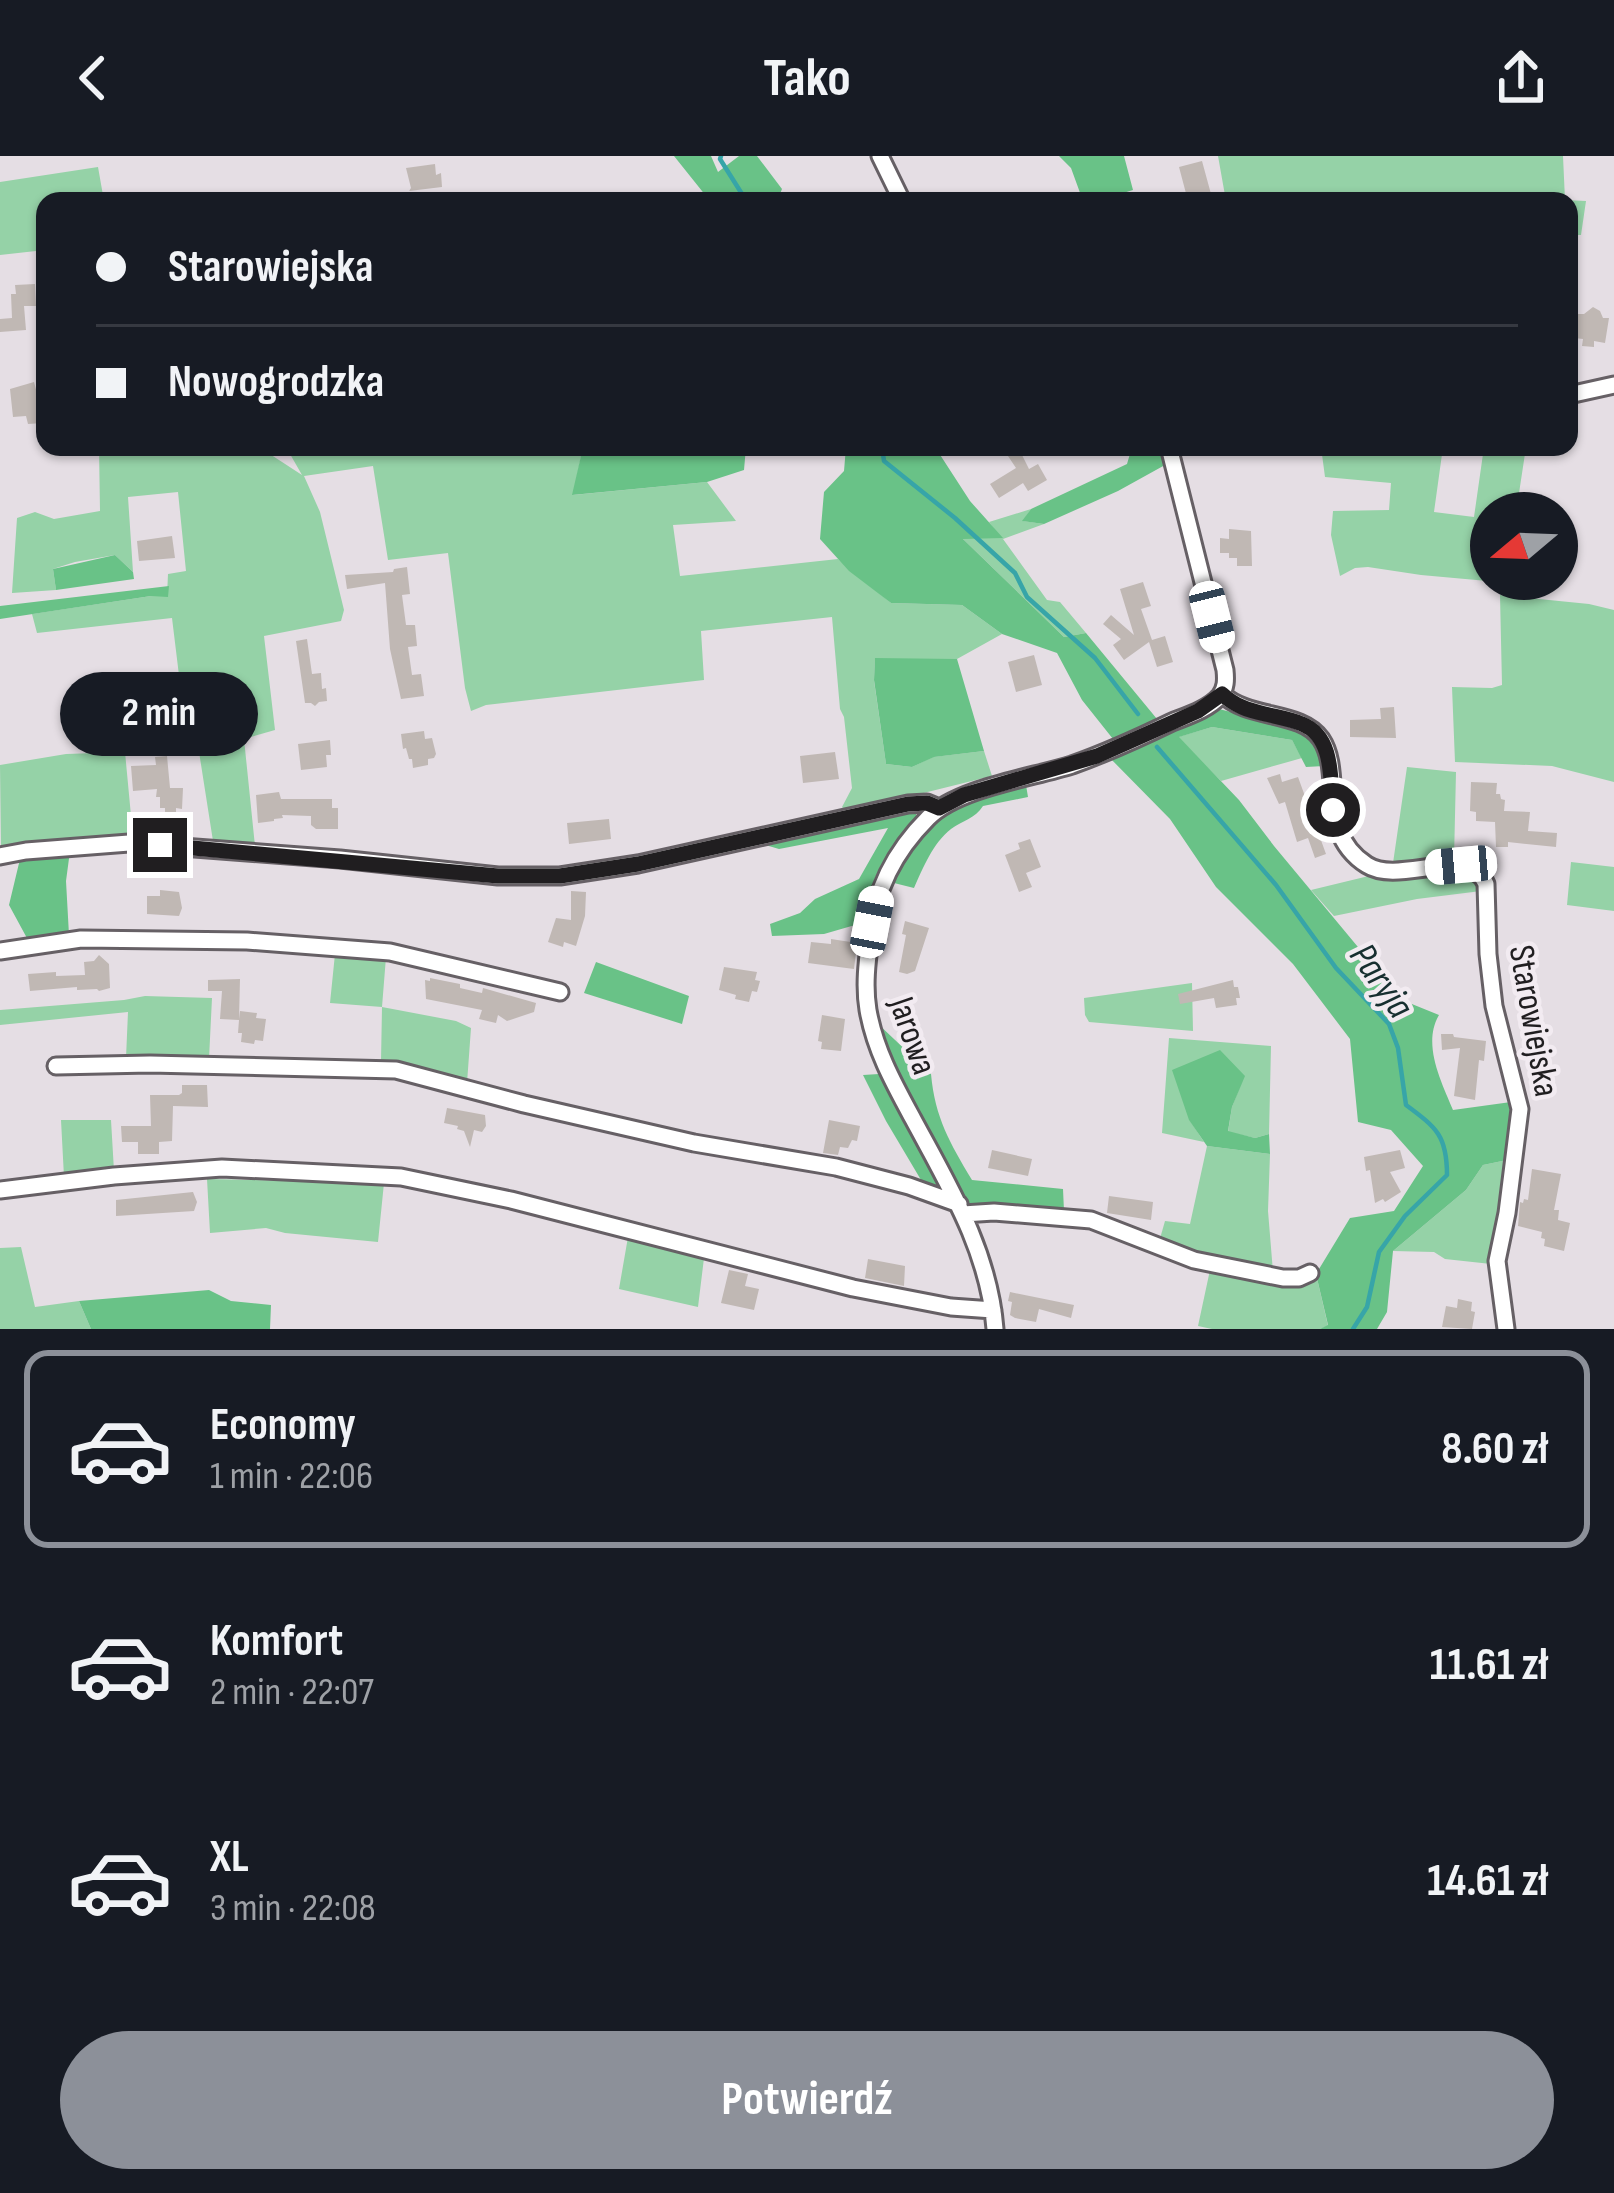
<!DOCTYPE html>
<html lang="pl">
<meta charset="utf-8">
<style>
:root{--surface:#171b24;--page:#20242c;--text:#f1f3f6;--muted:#9ea1a6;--line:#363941;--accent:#8c9099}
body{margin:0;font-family:"Sofia Sans Condensed",sans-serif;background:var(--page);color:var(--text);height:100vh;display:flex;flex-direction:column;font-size:45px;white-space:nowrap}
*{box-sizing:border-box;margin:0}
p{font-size:39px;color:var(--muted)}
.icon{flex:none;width:66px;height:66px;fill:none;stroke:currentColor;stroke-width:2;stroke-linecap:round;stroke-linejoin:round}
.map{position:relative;height:1173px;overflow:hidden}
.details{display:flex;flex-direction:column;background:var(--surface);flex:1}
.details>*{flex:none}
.guide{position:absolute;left:36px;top:36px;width:1542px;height:264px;border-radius:24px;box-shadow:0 3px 9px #0004;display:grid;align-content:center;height:264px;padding:0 60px;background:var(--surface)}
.needle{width:78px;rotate:251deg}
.tools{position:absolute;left:1470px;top:336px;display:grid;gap:24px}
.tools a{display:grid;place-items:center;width:108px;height:108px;border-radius:50%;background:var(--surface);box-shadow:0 3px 9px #0004;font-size:60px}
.end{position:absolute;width:54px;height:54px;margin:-27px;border:15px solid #201e20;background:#fff;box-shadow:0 0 0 6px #fff}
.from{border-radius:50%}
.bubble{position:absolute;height:84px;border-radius:42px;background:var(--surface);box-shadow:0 3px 9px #0004;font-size:39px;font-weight:700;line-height:84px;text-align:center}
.car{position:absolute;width:36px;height:72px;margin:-36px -18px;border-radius:15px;box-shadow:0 0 9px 3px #0007;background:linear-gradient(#fff 24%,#345 0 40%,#fff 0 76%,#345 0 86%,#fff 0)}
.guide b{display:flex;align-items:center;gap:42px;height:114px;font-size:45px}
.guide b+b{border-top:3px solid var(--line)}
.guide i{width:30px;height:30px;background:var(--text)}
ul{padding:21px 0 0;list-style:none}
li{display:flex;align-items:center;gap:36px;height:198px;margin:0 24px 18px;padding:0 36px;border:6px solid transparent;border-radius:24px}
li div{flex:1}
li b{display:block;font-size:45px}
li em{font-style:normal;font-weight:700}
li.selected{border-color:var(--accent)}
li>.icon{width:108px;height:108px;stroke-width:1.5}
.primary-button{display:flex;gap:24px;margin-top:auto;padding:24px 60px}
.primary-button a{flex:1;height:138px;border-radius:72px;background:var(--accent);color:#fff;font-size:48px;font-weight:700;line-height:138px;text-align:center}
header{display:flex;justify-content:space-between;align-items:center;height:156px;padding:0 60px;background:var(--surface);font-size:54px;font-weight:700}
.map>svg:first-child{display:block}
.green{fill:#95d2a7}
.forest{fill:#69c287}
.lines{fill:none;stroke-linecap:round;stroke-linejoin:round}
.stream{stroke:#37a5a8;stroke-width:4.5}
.building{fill:#c0b8b4}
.street-casing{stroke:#666065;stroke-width:21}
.street{stroke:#fff;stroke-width:15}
.route{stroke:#201e20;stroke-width:15}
.labels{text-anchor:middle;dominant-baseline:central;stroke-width:9;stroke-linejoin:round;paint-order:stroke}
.street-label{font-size:36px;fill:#201e20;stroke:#f2ebf1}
.water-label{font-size:39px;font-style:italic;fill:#172f30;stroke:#f2ebf1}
</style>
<header><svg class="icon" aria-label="back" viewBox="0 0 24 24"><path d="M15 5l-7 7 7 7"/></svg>Tako<svg class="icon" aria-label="share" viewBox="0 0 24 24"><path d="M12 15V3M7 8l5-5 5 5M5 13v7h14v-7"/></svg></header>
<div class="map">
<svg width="1614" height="1173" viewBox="0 0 1614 1173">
<rect width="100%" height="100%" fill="#e5dee4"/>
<path class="green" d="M 1218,0 L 1563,0 L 1565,44 L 1586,45 L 1581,79 L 1572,79 L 1569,93 L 1569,45 L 1226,45 Z
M 98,11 L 104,45 L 45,45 L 45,94 L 0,99 L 0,26 Z
M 99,291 L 259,291 L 302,319 L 286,291 L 583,291 L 573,339 L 707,326 L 736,365 L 673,369 L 680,420 L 838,403 L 891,447 L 962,449 L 1002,478 L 957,503 L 875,503 L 874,525 L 886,608 L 912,611 L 933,601 L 984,595 L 992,620 L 847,656 L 842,651 L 852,632 L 844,561 L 840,553 L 832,461 L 701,475 L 704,524 L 486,549 L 471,555 L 465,532 L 448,397 L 388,404 L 373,310 L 304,320 L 320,356 L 344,454 L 341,465 L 264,480 L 275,574 L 244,583 L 255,690 L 213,685 L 197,583 L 187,585 L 172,462 L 37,477 L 32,458 L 151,440 L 167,440 L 168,418 L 186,415 L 178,336 L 128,341 L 133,416 L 115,399 L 75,406 L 53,413 L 56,434 L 12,437 L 17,362 L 35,356 L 54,363 L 100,355 Z
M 1321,291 L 1443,291 L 1434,356 L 1474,361 L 1484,291 L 1526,291 L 1516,357 L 1491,357 L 1491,423 L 1532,423 L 1531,429 L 1421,419 L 1368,411 L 1355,412 L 1340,420 L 1331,379 L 1333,355 L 1389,354 L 1391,327 L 1325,321 Z
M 1031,353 L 1023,365 L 1044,368 L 1003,383 L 1047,444 L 1060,446 L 1086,477 L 1064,481 L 962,382 L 1001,382 L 989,366 Z
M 1500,439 L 1589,448 L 1614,454 L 1614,626 L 1552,610 L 1455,606 L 1452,531 L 1492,532 L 1502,529 Z
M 1212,571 L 1292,584 L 1302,602 L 1221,625 L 1178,581 Z
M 125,596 L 133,681 L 72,682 L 1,692 L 0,609 L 66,598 Z
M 1407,611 L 1456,616 L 1454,703 L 1393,707 Z
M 1571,706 L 1614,711 L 1614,755 L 1567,749 Z
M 1462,715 L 1476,725 L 1481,735 L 1417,743 L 1334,760 L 1311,734 L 1377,718 Z
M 335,798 L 386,801 L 382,851 L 456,865 L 471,872 L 467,927 L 381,906 L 382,851 L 330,847 Z
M 1192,827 L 1193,875 L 1089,866 L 1085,859 L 1084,842 Z
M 145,840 L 212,842 L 209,903 L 126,902 L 128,856 L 0,869 L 0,854 L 124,844 Z
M 1169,882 L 1271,890 L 1269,978 L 1255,982 L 1228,976 L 1232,951 L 1244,920 L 1189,963 L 1204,986 L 1162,977 Z
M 61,964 L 111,964 L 114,1015 L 64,1021 Z
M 1207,990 L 1270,998 L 1268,1055 L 1273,1116 L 1199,1100 L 1159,1086 L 1165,1065 L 1190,1068 Z
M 1507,1004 L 1491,1108 L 1445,1103 L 1434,1096 L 1393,1095 L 1466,1034 L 1483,1009 Z
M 207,1023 L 384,1027 L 378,1086 L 285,1077 L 266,1072 L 210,1077 Z
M 628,1081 L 704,1102 L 698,1151 L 619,1133 Z
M 21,1091 L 35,1151 L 79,1145 L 91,1173 L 0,1173 L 0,1092 Z
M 1210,1114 L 1316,1118 L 1328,1170 L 1320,1173 L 1212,1173 L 1198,1170 Z"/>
<path class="forest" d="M 674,0 L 711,0 L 718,16 L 739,0 L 757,0 L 782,33 L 777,45 L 710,45 Z
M 1059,0 L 1124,0 L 1133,34 L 1097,45 L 1083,45 L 1071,12 Z
M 583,291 L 746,291 L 744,314 L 707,326 L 572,339 Z
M 846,291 L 935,291 L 970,345 L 1003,382 L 963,383 L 1064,481 L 1086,477 L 1157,563 L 1113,583 L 1082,544 L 1057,497 L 1002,478 L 962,449 L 891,447 L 849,415 L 820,383 L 824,336 L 844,315 Z
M 1132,291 L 1160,291 L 1165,309 L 1118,335 L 1044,368 L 1022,365 L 1031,353 L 1127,308 Z
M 115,399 L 133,416 L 134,423 L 56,434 L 53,413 Z
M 169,430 L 168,441 L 151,440 L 0,463 L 0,450 Z
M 875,502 L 957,503 L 984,595 L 934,601 L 912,611 L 886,608 L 874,524 Z
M 1215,552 L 1303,574 L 1317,587 L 1324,610 L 1306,611 L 1292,584 L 1212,571 L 1179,581 L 1239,644 L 1274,690 L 1402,844 L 1439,859 C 1422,888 1441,925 1453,954 L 1511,946 L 1514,959 L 1507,1004 L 1483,1009 L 1466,1034 L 1393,1095 L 1387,1156 L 1377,1173 L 1320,1173 L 1328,1169 L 1316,1118 L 1350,1062 L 1394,1055 L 1423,1010 L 1391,974 L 1358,966 L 1350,883 L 1293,808 L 1216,731 L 1170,663 L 1108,600 Z
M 1026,629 L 1028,641 L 983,650 C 975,663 963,664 951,673 C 933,687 923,712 914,732 L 894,727 C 924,660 958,646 1026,629 Z
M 914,653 L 918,663 C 885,694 871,722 862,767 L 824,778 L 772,780 L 770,768 L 800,757 L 815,743 L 859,723 L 888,672 L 779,693 L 762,688 L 808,680 Z
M 70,695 L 66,725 L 69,779 L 28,784 L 9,749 L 20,703 Z
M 596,806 L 689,840 L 682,868 L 584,837 Z
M 876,866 L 931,918 C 935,962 950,987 972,1024 L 1063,1033 L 1064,1055 L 992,1049 L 969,1050 L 903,930 Z
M 1220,894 L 1245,920 L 1232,951 L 1228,975 L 1255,982 L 1269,978 L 1270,998 L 1207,990 L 1189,964 L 1172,914 Z
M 879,918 L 944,1035 L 924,1029 L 886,965 L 863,919 Z
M 209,1134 L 231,1145 L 271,1149 L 270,1173 L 91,1173 L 79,1145 Z"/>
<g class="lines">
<path class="stream" d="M 721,0 L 720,3 L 742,38 L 752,45
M 882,291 L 884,305 L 955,362 L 1015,417 L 1027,441 L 1095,502 L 1138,558
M 1157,591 L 1276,729 L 1336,812 L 1389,868 L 1398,892 L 1406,949 C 1437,972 1447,980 1447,1019 L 1405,1060 L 1379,1096 L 1367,1151 L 1353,1173"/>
</g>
<path class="building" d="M 1202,5 L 1211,38 L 1188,45 L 1179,11 Z
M 435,8 L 436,19 L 441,17 L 442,31 L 409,35 L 411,32 L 406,12 Z
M 35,128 L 36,150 L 24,150 L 26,174 L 0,176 L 0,163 L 12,162 L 11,138 L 16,138 L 15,129 Z
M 1593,151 L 1600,155 L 1603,162 L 1609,162 L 1605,187 L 1594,185 L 1594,191 L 1582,190 L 1583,183 L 1574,182 L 1577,158 L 1584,158 Z
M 34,226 L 38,241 L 40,241 L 43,267 L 28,268 L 26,260 L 13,261 L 10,233 Z
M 1002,291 L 1018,291 L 1029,313 L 1038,308 L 1047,324 L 1028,335 L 1023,327 L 999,342 L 990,328 L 1016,312 Z
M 1229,373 L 1251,375 L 1252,410 L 1237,410 L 1237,402 L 1229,402 L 1229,397 L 1220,397 L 1220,382 L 1229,383 Z
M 172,380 L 175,402 L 139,405 L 137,385 Z
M 407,411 L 410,438 L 402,439 L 406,469 L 415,469 L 417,490 L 408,491 L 412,519 L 421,518 L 424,540 L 401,543 L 390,493 L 385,427 L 347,433 L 345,419 L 393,416 L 394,413 Z
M 1143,426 L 1151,450 L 1141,453 L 1152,484 L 1165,480 L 1173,506 L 1157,511 L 1149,486 L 1124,504 L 1113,489 L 1121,483 L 1103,468 L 1111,459 L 1134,479 L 1120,433 Z
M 307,483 L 312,518 L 321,517 L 322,533 L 326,532 L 327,545 L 319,546 L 315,550 L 311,547 L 305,547 L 296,485 Z
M 1034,499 L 1042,529 L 1016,536 L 1008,506 Z
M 1394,551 L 1396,582 L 1350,581 L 1350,564 L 1381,563 L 1380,552 Z
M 424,575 L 425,583 L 432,582 L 436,598 L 434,602 L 428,603 L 428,609 L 413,612 L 412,603 L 409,603 L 406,592 L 403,593 L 401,578 Z
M 330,584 L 331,599 L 326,599 L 327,611 L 301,614 L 298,588 Z
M 835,596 L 839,623 L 803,627 L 800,600 Z
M 167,600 L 170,632 L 183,632 L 182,653 L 176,652 L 176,657 L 165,656 L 165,652 L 160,652 L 160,641 L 156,641 L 157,633 L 133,635 L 131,610 L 156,609 L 155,601 Z
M 1280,618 L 1282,626 L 1298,621 L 1326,698 L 1315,702 L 1308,682 L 1297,686 L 1285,646 L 1279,648 L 1267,622 Z
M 1471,626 L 1497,627 L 1496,638 L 1500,638 L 1501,643 L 1505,644 L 1504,655 L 1530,656 L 1528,675 L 1557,677 L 1556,691 L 1508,686 L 1508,691 L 1496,691 L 1495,666 L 1476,665 L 1476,656 L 1470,655 Z
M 279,636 L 281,643 L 332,643 L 332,652 L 338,652 L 338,673 L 316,673 L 311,669 L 311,660 L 282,659 L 283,662 L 274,663 L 274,665 L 258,667 L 256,639 Z
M 609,663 L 611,683 L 569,688 L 567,667 Z
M 1030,683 L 1041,711 L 1026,717 L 1032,731 L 1019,736 L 1005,699 L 1020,693 L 1018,687 Z
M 160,734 L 179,736 L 182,752 L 179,760 L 147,758 L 147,740 L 160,740 Z
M 571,735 L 586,736 L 585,760 L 576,790 L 564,786 L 563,791 L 548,786 L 556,762 L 571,764 Z
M 905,765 L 929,772 L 915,815 L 907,818 L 899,816 L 906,779 L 902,778 Z
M 831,783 L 857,787 L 854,813 L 808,807 L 811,786 L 831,788 Z
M 99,799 L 109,808 L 110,832 L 99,835 L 97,833 L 77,834 L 77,831 L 30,835 L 28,818 L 56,816 L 56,820 L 85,819 L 84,806 L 94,805 Z
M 724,811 L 757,816 L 755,824 L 760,825 L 757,836 L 752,835 L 749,846 L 735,843 L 736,839 L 719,834 Z
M 430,822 L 460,828 L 460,832 L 482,837 L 483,832 L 536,847 L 534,856 L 507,865 L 498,859 L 496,867 L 479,863 L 482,854 L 426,843 L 425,824 L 430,825 Z
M 240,823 L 239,863 L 240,855 L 257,857 L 256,862 L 266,863 L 263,885 L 255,884 L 254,888 L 241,886 L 242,877 L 238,877 L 239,864 L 220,863 L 222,835 L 208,835 L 208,824 Z
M 1233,824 L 1234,831 L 1238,831 L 1240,842 L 1236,842 L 1237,849 L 1216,852 L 1214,842 L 1180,848 L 1178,838 Z
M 822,859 L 845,863 L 841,895 L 821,893 L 822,886 L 818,885 Z
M 1441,878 L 1453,878 L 1454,881 L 1486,885 L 1484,905 L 1479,904 L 1475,944 L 1454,940 L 1460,892 L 1442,894 Z
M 182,929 L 207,929 L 208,951 L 173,950 L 172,985 L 159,986 L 159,998 L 138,998 L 138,986 L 122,986 L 121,970 L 151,970 L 150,939 L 179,939 L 182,937 Z
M 447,952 L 485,959 L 486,970 L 482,976 L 474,974 L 470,991 L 464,975 L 457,973 L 458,970 L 444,967 Z
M 829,964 L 860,970 L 857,985 L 852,984 L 848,992 L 840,991 L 838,999 L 823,997 Z
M 992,994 L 1032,1003 L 1028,1020 L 988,1012 Z
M 1400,994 L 1405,1012 L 1390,1016 L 1401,1036 L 1385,1046 L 1383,1043 L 1375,1047 L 1370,1014 L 1366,1015 L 1364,1001 Z
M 1532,1013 L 1561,1018 L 1554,1054 L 1559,1054 L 1558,1064 L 1570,1067 L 1564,1095 L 1544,1090 L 1545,1083 L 1541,1082 L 1542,1076 L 1518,1070 L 1520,1046 L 1523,1047 L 1524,1043 L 1528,1044 Z
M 193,1036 L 197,1046 L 194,1055 L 116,1060 L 116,1044 Z
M 1109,1040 L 1153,1046 L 1151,1064 L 1107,1057 Z
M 868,1103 L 905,1110 L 904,1130 L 865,1122 Z
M 729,1114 L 748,1118 L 745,1130 L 759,1133 L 754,1154 L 721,1147 Z
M 1010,1136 L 1074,1149 L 1071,1162 L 1039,1153 L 1036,1166 L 1015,1162 L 1010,1159 L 1012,1146 L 1008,1145 Z
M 1458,1143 L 1472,1146 L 1471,1155 L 1475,1156 L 1472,1173 L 1442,1171 L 1446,1150 L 1457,1152 Z"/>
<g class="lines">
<g class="street-casing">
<path id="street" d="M 880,0 L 902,45
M 1569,239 L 1614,229
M 1222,538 C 1249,564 1301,554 1321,583 C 1344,617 1316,677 1367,709 C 1400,730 1469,687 1486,728 L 1488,798 L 1494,850 L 1520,953 L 1507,1057 L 1497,1105 L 1506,1173
M 0,700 L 26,695 L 129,687 L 340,703 L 498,720 L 560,720 L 638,708 L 908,648 L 927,647 L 939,652
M 0,795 L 81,783 L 247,785 L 390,796 L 560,836
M 56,910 L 150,908 L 396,914 L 524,948 L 694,987 L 836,1011 L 909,1030 L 959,1048
M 0,1034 L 114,1020 L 222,1012 L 401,1021 L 511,1044 L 853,1132 L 951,1151 L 993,1154
M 963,1058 L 994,1056 L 1091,1064 L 1194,1104 L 1283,1122 L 1299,1122 L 1310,1117
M 995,1173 C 989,1095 949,1030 913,963 C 894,928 875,894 868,854 C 864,830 867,806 870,782 C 875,734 894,696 928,662 C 957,632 1031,622 1072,609 C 1106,597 1139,582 1172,566 C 1187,560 1209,553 1220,540 C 1226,532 1226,524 1225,514 L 1169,291"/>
</g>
<use href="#street" class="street"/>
</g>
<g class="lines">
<path class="route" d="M 160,689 L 498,720 L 560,720 L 638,708 L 908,648 L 927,647 L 939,652 L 964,639 L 1097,600 L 1198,555 L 1222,538 C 1235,550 1248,554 1265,558 C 1277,561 1291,563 1302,568 C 1335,581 1330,625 1333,654"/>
</g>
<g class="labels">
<g class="street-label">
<text transform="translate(1533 865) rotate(80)">Starowiejska</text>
<text transform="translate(912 880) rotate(71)">Jarowa</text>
</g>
<g class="water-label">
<text transform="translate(1381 825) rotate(55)">Paryja</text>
</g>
</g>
</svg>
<div class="tools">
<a><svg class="needle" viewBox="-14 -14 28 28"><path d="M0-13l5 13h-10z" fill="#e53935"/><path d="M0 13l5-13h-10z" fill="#9ea1a6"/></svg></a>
</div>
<i class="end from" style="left:1333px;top:654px"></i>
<i class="end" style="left:160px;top:689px"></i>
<div class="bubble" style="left:60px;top:516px;width:198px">2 min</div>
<i class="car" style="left:1212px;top:461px;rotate:166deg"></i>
<i class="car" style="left:1461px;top:709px;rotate:265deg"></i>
<i class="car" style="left:872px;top:766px;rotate:11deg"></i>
<div class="guide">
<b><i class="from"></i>Starowiejska</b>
<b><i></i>Nowogrodzka</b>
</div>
</div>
<section class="details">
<ul>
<li class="selected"><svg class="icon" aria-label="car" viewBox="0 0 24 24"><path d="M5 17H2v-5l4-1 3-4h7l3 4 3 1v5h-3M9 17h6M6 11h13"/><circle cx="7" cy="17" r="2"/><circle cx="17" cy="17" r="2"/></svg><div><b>Economy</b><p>1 min · 22:06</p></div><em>8.60 zł</em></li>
<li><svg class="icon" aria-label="car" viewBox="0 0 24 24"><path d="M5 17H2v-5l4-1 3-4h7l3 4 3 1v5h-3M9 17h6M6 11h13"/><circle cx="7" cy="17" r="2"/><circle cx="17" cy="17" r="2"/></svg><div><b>Komfort</b><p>2 min · 22:07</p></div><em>11.61 zł</em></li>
<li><svg class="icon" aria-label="car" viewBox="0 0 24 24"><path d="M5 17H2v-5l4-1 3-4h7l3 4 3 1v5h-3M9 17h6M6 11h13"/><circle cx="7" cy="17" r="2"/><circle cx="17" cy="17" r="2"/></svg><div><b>XL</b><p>3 min · 22:08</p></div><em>14.61 zł</em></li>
</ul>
<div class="primary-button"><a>Potwierdź</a></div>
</section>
